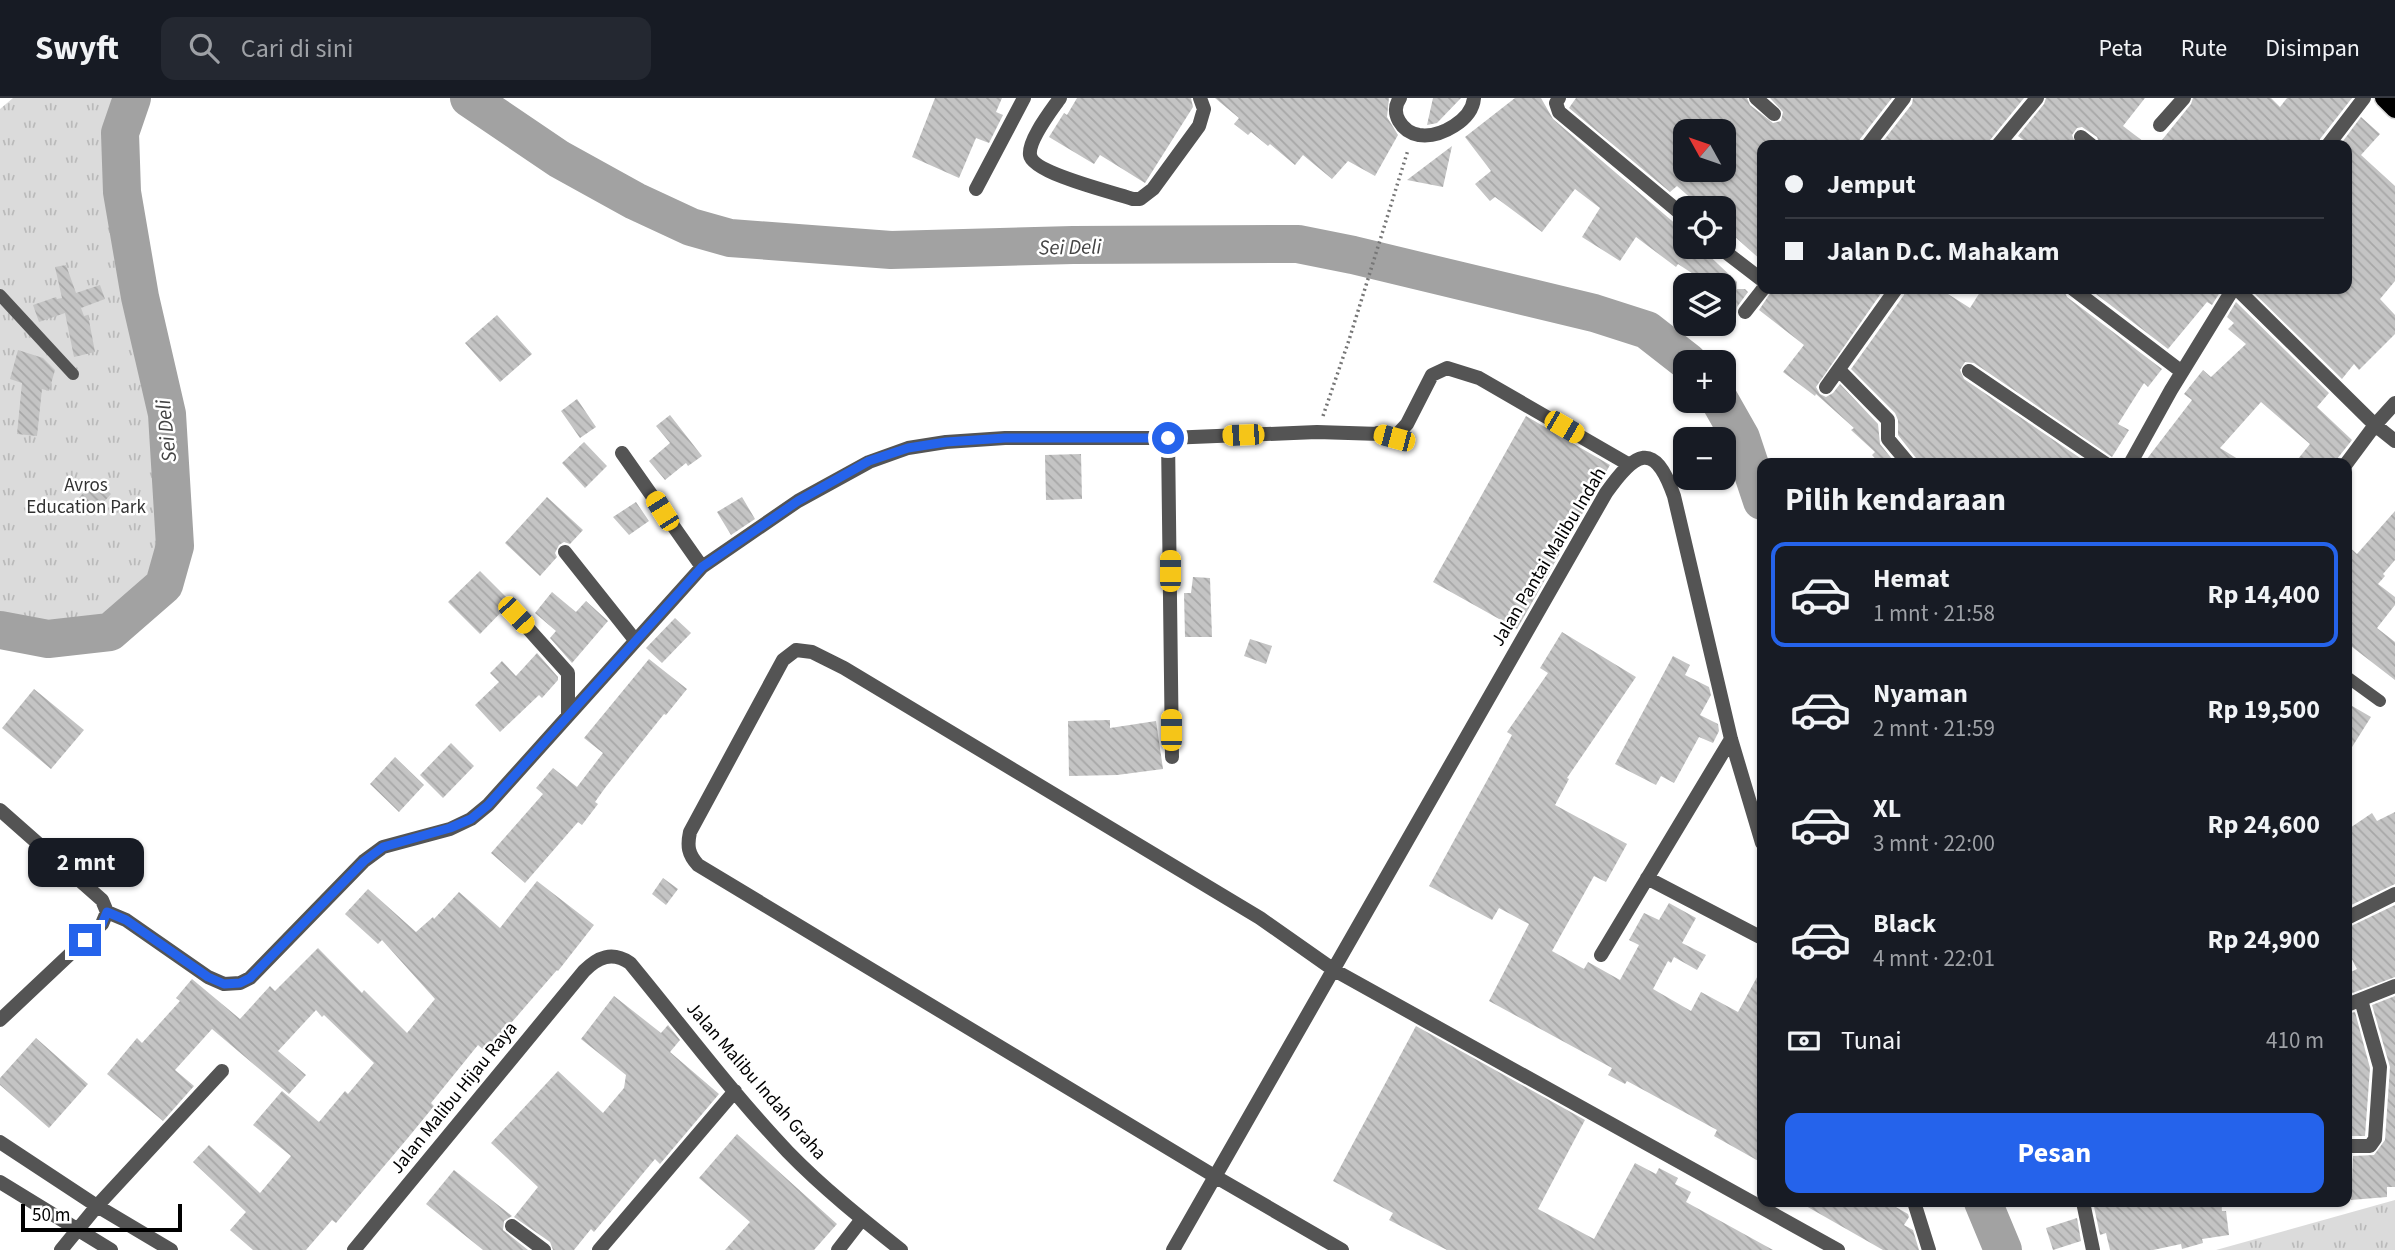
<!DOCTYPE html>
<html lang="id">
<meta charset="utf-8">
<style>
:root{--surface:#171b24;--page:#242831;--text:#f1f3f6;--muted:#9ea1a6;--line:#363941;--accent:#2563eb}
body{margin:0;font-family:"Source Sans 3",sans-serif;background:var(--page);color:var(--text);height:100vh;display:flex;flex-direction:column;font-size:26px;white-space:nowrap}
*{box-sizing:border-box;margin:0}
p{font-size:23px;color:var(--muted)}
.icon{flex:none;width:38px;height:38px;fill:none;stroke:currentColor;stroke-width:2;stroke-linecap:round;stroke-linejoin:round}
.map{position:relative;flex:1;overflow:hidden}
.side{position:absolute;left:1757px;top:360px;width:595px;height:749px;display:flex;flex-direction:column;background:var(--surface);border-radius:14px;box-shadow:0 2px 5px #0004}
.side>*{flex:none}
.top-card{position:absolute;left:1757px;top:42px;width:595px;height:154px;border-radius:14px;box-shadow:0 2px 5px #0004;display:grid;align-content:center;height:154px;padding:0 28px;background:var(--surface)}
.needle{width:46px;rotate:310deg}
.controls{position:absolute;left:1673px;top:21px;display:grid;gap:14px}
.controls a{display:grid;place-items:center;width:63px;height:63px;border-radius:14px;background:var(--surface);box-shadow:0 2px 5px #0004;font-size:35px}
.scale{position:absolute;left:21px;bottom:18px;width:161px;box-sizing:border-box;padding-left:7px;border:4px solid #000;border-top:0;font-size:19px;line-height:24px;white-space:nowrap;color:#000;-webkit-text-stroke:5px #fff;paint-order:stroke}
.end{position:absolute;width:32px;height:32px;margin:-16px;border:9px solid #2563eb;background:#fff;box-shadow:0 0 0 4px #fff}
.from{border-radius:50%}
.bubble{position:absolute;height:49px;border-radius:14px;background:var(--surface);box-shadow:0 2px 5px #0004;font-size:23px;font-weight:700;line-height:49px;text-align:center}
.car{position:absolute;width:21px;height:42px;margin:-21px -10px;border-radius:9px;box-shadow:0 0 5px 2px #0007;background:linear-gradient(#f5c518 24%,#345 0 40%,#f5c518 0 76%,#345 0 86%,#f5c518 0)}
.top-card b{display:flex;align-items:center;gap:24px;height:66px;font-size:26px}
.top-card b+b{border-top:2px solid var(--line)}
.top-card i{width:18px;height:18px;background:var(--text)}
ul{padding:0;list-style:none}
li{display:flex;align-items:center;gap:21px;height:105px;margin:0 14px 10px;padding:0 14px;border:4px solid transparent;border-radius:14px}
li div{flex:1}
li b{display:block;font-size:26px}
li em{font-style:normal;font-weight:700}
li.on{border-color:var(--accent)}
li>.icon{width:63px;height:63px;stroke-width:1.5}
h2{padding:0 28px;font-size:32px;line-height:84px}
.pay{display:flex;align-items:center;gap:18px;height:77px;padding:0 28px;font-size:26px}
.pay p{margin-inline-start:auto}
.button{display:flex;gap:14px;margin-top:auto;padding:14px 28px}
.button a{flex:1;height:80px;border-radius:14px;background:var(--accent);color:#fff;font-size:28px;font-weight:700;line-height:80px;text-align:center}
header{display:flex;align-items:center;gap:42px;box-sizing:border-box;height:98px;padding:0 35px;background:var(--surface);border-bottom:2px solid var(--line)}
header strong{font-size:33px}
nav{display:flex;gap:38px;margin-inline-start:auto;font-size:24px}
.search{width:490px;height:63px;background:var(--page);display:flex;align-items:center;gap:18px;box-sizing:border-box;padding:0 24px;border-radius:14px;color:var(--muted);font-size:26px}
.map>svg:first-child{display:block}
.grass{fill:url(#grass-tufts)}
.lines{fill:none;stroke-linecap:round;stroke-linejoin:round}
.river{stroke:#a2a2a2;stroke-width:38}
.building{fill:url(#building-back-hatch);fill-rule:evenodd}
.primary-casing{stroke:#dbdbdb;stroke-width:21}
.path{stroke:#767676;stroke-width:3.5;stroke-dasharray:2 3.5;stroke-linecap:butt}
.lane{stroke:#545454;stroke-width:12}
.street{stroke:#545454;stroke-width:14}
.primary{stroke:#000;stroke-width:18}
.route{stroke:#2563eb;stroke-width:9}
.labels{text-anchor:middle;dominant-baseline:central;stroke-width:5;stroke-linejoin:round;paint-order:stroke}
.park-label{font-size:19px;fill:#323232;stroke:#fff}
.street-label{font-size:19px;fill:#000;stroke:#fff}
.water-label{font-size:21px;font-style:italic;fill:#434343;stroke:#fff}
</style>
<header>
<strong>Swyft</strong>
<div class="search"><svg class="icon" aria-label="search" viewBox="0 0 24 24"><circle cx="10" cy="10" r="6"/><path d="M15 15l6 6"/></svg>Cari di sini</div>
<nav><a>Peta</a><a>Rute</a><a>Disimpan</a></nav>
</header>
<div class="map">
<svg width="2395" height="1152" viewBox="0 0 2395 1152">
<defs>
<pattern id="grass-tufts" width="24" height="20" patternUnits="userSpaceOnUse" patternTransform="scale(1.75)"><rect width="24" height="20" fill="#dbdbdb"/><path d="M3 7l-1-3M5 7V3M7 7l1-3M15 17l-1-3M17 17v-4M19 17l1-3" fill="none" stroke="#bababa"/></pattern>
<pattern id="building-back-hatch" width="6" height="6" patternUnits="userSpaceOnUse" patternTransform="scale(1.75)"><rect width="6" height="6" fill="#c4c4c4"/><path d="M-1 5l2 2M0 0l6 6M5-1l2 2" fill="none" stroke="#a7a7a7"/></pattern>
</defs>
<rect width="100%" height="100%" fill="#fff"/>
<path class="grass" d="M 13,0 L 137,0 L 120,35 L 140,199 L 167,316 L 174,441 L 164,487 L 110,534 L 48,541 L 0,532 L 0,11 Z
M 2395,1102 L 2395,1152 L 2216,1152 Z"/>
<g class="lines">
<path class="river" d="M 469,0 L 559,61 L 635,103 L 691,129 L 730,140 L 891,152 L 1073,147 L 1298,146 L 1353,157 L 1594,215 L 1647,232 L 1688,264
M 1720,303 L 1741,340 L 1762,403
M 0,532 L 48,541 L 110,534 L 164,487 L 175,448 L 167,316 L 140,199 L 122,94 L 120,35 L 132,0
M 1983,1104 L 2003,1152"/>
</g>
<path class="building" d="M 935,0 L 1002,0 L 996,14 L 1003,17 L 989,45 L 976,40 L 959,80 L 912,59 Z
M 1077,0 L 1191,0 L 1193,9 L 1145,85 L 1100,57 L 1094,66 L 1049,39 L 1064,15 L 1067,17 Z
M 1215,0 L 1389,0 L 1387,19 L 1398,37 L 1375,78 L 1348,63 L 1332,81 L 1303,57 L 1295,67 L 1270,46 L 1268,48 L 1251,34 L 1248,37 L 1234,26 L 1239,20 Z
M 1433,0 L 1461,0 L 1437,25 L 1427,27 Z
M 1515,0 L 1541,0 L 1553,21 L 1685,134 L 1685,149 L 1700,149 L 1737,184 L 1737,191 L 1745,191 L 1748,194 L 1737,209 L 1736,216 L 1724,205 L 1724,187 L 1710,187 L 1678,166 L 1676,169 L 1636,139 L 1620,163 L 1582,139 L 1600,110 L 1575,91 L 1542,134 L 1495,99 L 1490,103 L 1475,86 L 1491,73 L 1465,39 Z
M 1576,0 L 1747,0 L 1750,7 L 1773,25 L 1781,23 L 1783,14 L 1770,0 L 1892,0 L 1860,41 L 1859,47 L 1762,47 L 1762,163 L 1724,129 L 1724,110 L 1702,110 L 1677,88 L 1670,94 L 1569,10 ZM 1685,33 L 1724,33 L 1724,72 L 1685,72 Z
M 1913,0 L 2024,0 L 1986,47 L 1880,47 L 1912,6 Z
M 2046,0 L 2145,0 L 2123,28 L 2148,47 L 2100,47 L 2097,39 L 2082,29 L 2077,30 L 2072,37 L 2076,47 L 2030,47 L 2018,38 L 2044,6 Z
M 2193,0 L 2271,0 L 2280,9 L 2287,0 L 2352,0 L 2320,41 L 2319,47 L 2158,47 L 2191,6 Z
M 2361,19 L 2380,36 L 2361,57 L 2395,88 L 2395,183 L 2380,201 L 2395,217 L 2395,236 L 2359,272 L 2354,266 L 2342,281 L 2250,191 L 2347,191 L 2347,47 L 2340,47 Z
M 1452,48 L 1443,89 L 1407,82 Z
M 66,167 L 76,195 L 100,187 L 105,201 L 81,210 L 84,218 L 88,217 L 95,254 L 74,259 L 65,215 L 39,224 L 33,207 L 56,199 L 57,201 L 62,200 L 55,169 Z
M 1773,191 L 1884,191 L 1816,289 L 1820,296 L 1826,299 L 1833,295 L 1840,286 L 1878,326 L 1880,346 L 1896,366 L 1880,366 L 1872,357 L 1875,354 L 1851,332 L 1854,330 L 1816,296 L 1815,298 L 1783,274 L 1804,247 L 1759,212 Z
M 1905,191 L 1940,191 L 1970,210 L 1982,191 L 2063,191 L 2067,199 L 2162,271 L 2148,289 L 2144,285 L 2118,326 L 2129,332 L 2112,359 L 1974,265 L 1965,264 L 1960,272 L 1964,281 L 2089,366 L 1918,366 L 1916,360 L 1898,337 L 1898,322 L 1895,315 L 1851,271 L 1904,197 Z
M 2094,191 L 2222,191 L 2212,207 L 2207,204 L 2168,251 L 2092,193 Z
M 2236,204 L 2329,295 L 2317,309 L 2352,342 L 2333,366 L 2294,366 L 2310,346 L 2261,304 L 2220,350 L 2246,366 L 2143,366 L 2192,302 L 2184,296 L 2203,272 L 2211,279 L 2246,246 L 2228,231 L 2234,225 L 2227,219 Z
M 497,217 L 532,256 L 500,284 L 465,245 Z
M 18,252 L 43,260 L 55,272 L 49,293 L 42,291 L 37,338 L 17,336 L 22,285 L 10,281 Z
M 577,301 L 596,329 L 580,340 L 561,313 Z
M 670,317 L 702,358 L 688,368 L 686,365 L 665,382 L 649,363 L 670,345 L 656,328 Z
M 1526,318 L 1610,367 L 1517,531 L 1433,484 Z
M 584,344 L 607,368 L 585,390 L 562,365 Z
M 1081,356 L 1082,401 L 1046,402 L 1045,357 Z
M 94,382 L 111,396 L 94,415 L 78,401 Z
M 547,399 L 583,432 L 570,446 L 564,444 L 559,447 L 555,455 L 557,459 L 540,478 L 505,445 Z
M 742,399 L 755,421 L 731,437 L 717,414 Z
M 636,404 L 649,423 L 629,437 L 613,419 Z
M 2395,413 L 2395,462 L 2383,476 L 2385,478 L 2378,486 L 2395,499 L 2395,507 L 2377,530 L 2395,544 L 2395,582 L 2347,545 L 2347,447 L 2357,456 Z
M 480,473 L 511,504 L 480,536 L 448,504 Z
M 1193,479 L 1210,480 L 1212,539 L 1185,539 L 1184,495 L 1191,495 Z
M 552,494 L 576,514 L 586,503 L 608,523 L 572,565 L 550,540 L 556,533 L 535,515 Z
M 675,520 L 691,535 L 662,565 L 646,550 Z
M 1562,534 L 1636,579 L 1567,680 L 1569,681 L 1555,707 L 1627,746 L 1606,784 L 1594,778 L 1552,853 L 1584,871 L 1588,864 L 1620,882 L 1639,847 L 1629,842 L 1644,815 L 1659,822 L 1669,805 L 1696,820 L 1682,845 L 1706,857 L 1697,872 L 1674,859 L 1671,865 L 1668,863 L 1653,891 L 1691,913 L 1701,894 L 1738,914 L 1762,870 L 1762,1065 L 1714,1038 L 1717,1032 L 1627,983 L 1625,986 L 1608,977 L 1612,970 L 1489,903 L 1529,826 L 1499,810 L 1492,822 L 1429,788 L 1512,637 L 1507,634 L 1548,575 L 1540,570 Z
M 1250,541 L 1272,548 L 1266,566 L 1244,558 Z
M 537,555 L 558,579 L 558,582 L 542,600 L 539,597 L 500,634 L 475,607 L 499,584 L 490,575 L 502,563 L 516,578 Z
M 1673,558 L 1690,567 L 1685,577 L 1709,589 L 1711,597 L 1700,617 L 1718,626 L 1719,633 L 1713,645 L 1699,639 L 1674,685 L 1661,678 L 1656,687 L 1615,666 Z
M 649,561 L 687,591 L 666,617 L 664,616 L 605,690 L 595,704 L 598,706 L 582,727 L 578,724 L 525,785 L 491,755 L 543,696 L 536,690 L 553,670 L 577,689 L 603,655 L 584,640 Z
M 34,591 L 84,632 L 51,671 L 2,630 Z
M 2347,605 L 2371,619 L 2347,657 Z
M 1110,622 L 1110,630 L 1156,623 L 1163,671 L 1117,677 L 1069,678 L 1068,623 Z
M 451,645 L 474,668 L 443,700 L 420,677 Z
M 395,659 L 424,687 L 399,714 L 370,686 Z
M 2395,714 L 2395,786 L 2347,809 L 2347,732 L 2372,715 L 2377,723 Z
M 663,780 L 678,791 L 666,807 L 652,796 Z
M 537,783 L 594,827 L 558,873 L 557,872 L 486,954 L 478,947 L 431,1005 L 434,1008 L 407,1041 L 336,1125 L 332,1122 L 306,1152 L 253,1152 L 230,1132 L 246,1114 L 193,1064 L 209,1047 L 260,1095 L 291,1058 L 253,1027 L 282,993 L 319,1024 L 345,993 L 348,996 L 374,965 L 324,917 L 322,919 L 316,912 L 278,953 L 306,977 L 289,996 L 212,931 L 175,972 L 194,988 L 163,1023 L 107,976 L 137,940 L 142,945 L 180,903 L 176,900 L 192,881 L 240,921 L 270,888 L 275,893 L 318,850 L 362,895 L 364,892 L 407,935 L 435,901 L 382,842 L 378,846 L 345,816 L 368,791 L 416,834 L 433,819 L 434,821 L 459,794 L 500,830 Z
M 2395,807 L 2395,879 L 2347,897 L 2347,876 L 2357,871 L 2347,852 L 2347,830 Z
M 614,898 L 661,935 L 668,927 L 680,942 L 670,954 L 719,996 L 660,1066 L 655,1061 L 594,1134 L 591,1131 L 574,1152 L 553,1152 L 550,1144 L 514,1119 L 538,1089 L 491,1045 L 558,973 L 603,1015 L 624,990 L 626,977 L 581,941 Z
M 2395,898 L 2395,1089 L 2387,1089 L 2387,1099 L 2351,1102 L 2353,1058 L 2374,1057 L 2385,1042 L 2390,969 L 2372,907 Z
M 2355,914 L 2370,970 L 2365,1038 L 2347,1038 L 2347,916 Z
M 1416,928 L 1585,1022 L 1538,1111 L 1594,1141 L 1635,1065 L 1656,1076 L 1659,1070 L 1678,1080 L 1675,1086 L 1691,1094 L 1686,1104 L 1773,1152 L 1447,1152 L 1389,1122 L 1393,1115 L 1333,1083 Z
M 36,940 L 88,986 L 49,1030 L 0,987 L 0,980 Z
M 737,1036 L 837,1126 L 814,1152 L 725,1152 L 750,1124 L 699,1080 Z
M 454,1072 L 512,1118 L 504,1123 L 503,1132 L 528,1152 L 483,1152 L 426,1106 Z
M 1799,1104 L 1887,1104 L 1908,1116 L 1909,1119 L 1904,1127 L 1913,1132 L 1919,1152 L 1883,1152 Z
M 2093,1104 L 2221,1104 L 2222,1113 L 2226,1113 L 2229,1137 L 2202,1141 L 2203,1145 L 2182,1151 L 2181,1146 L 2153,1152 L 2110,1152 L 2106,1135 L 2100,1137 Z
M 2077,1120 L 2081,1143 L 2053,1152 L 2046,1130 Z"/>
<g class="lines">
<g class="primary-casing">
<path id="primary" d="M 2384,0 L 2395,11"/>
</g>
<path class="path" d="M 1323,318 L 1349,242 L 1408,52"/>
<path class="lane" d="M 0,197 L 73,276
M 2347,579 L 2380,603"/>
<path class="street" d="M 1060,0 C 1051,13 1028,42 1030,57 C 1032,75 1115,95 1133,101 L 1140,101 L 1153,91 L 1199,28 L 1204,11 L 1200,0
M 1400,0 C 1389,15 1402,34 1419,37 C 1441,40 1472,22 1474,0
M 1559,0 L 1556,5 L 1559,14 L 1685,119
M 1756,0 L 1774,16
M 2160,27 L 2184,0
M 2081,39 L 2091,47
M 1868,47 L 1904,0
M 1998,47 L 2037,0
M 2328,47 L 2364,0
M 976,91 L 1024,0
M 1719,149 L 1762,182
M 2073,191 L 2182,274
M 2237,191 L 2375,327 L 2395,343
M 1745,214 L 1763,191
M 1839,272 L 1888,322 L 1888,341 L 1909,366
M 1969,273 L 2106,366
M 1826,289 L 1896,191
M 1378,335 L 1394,340 L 1407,326 L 1432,277 L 1447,270 L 1479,280 L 1628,366
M 1168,340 L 1172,659
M 622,355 L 702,469
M 2130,366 L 2171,292 L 2233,191
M 2346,366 L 2375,327 L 2395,305
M 565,454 L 635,542
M 516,517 L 568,575 L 568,618
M 0,712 L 102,802 L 107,814
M 1647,780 L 1762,840
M 107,814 L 126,822 L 208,879 L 224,886 L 240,885 L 250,880 L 364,763 L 383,749 L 450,731 L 471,721 L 488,707 L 702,469 L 798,403 L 869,364 L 908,350 L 946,344 L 1005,340 L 1168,340 L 1317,334 L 1380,336
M 2347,820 L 2395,796
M 1601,857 L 1731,641
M 2347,907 L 2395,888
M 0,922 L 102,826 L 107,814
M 0,1044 L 97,1108 L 171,1152
M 2347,1048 L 2370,1048 L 2375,1041 L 2380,969 L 2361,902
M 0,1084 L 111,1152
M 1914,1104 L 1929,1152
M 2083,1104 L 2093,1152
M 512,1128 L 544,1152
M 61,1152 L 97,1108 L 222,973
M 354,1152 L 584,873 C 598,859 612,853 630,865 C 682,928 732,995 788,1054 C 823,1090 862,1121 901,1152
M 599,1152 L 735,993
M 838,1152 L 862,1121
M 1173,1152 L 1606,395 C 1635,354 1654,341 1674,398 L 1731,641 L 1762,745
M 1342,1152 L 1216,1079 L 698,767 C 688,756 687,748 690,734 L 783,562 L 796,552 L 812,554 L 844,570 L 1260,820 L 1334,872 L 1838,1152"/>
<use href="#primary" class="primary"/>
</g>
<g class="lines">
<path class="route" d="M 85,842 L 102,826 L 107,814 L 126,822 L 208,879 L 224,886 L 240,885 L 250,880 L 364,763 L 383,749 L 450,730 L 471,721 L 488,707 L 702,469 L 798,403 L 869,363 L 908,350 L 946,344 L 1005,340 L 1168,340"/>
</g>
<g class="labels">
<g class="park-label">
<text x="86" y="387">Avros<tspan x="86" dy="22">Education Park</tspan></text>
</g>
<g class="street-label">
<text transform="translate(1549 459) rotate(-59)">Jalan Pantai Malibu Indah</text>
<text transform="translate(756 983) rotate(49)">Jalan Malibu Indah Graha</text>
<text transform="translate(454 1000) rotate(-51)">Jalan Malibu Hijau Raya</text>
</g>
<g class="water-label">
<text transform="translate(1070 149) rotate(-1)">Sei Deli</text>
<text transform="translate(166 333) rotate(-96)">Sei Deli</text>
</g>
</g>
</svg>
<div class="controls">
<a><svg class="needle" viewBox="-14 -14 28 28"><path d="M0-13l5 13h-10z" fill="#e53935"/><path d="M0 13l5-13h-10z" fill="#9ea1a6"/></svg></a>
<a><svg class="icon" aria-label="locate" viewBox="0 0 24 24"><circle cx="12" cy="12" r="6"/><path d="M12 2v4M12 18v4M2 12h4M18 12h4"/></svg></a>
<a><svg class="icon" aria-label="layers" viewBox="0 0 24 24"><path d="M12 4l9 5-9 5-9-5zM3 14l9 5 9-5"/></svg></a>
<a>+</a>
<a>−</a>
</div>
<div class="scale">50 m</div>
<i class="end from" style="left:1168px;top:340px"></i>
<i class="end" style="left:85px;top:842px"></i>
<div class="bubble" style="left:28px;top:740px;width:116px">2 mnt</div>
<i class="car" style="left:1564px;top:329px;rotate:120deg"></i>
<i class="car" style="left:1243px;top:337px;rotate:268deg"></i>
<i class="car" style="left:1394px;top:340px;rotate:285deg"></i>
<i class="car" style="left:662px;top:413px;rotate:328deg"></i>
<i class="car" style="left:1170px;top:473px;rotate:0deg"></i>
<i class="car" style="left:516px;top:517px;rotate:137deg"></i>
<i class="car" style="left:1171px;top:632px;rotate:0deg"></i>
<div class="top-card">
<b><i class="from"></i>Jemput</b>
<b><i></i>Jalan D.C. Mahakam</b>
</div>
<section class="side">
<h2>Pilih kendaraan</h2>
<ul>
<li class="on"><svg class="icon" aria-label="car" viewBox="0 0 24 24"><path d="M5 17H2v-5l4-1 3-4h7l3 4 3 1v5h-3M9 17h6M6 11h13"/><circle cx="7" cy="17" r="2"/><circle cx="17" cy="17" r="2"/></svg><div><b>Hemat</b><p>1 mnt · 21:58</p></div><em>Rp 14,400</em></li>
<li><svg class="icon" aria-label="car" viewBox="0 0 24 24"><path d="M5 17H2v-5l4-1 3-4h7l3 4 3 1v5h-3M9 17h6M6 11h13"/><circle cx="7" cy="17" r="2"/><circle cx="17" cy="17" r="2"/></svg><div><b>Nyaman</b><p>2 mnt · 21:59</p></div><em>Rp 19,500</em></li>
<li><svg class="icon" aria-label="car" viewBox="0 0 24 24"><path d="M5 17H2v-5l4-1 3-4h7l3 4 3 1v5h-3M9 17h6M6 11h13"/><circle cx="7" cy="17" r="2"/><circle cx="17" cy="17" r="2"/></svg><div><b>XL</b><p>3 mnt · 22:00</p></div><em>Rp 24,600</em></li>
<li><svg class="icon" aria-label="car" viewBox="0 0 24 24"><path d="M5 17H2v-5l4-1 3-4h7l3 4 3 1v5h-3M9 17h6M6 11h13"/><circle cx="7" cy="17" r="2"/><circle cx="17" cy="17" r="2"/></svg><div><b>Black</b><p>4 mnt · 22:01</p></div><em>Rp 24,900</em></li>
</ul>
<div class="pay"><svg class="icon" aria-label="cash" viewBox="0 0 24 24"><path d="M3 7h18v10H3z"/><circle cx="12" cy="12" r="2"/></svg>Tunai<p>410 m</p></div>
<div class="button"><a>Pesan</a></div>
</section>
</div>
